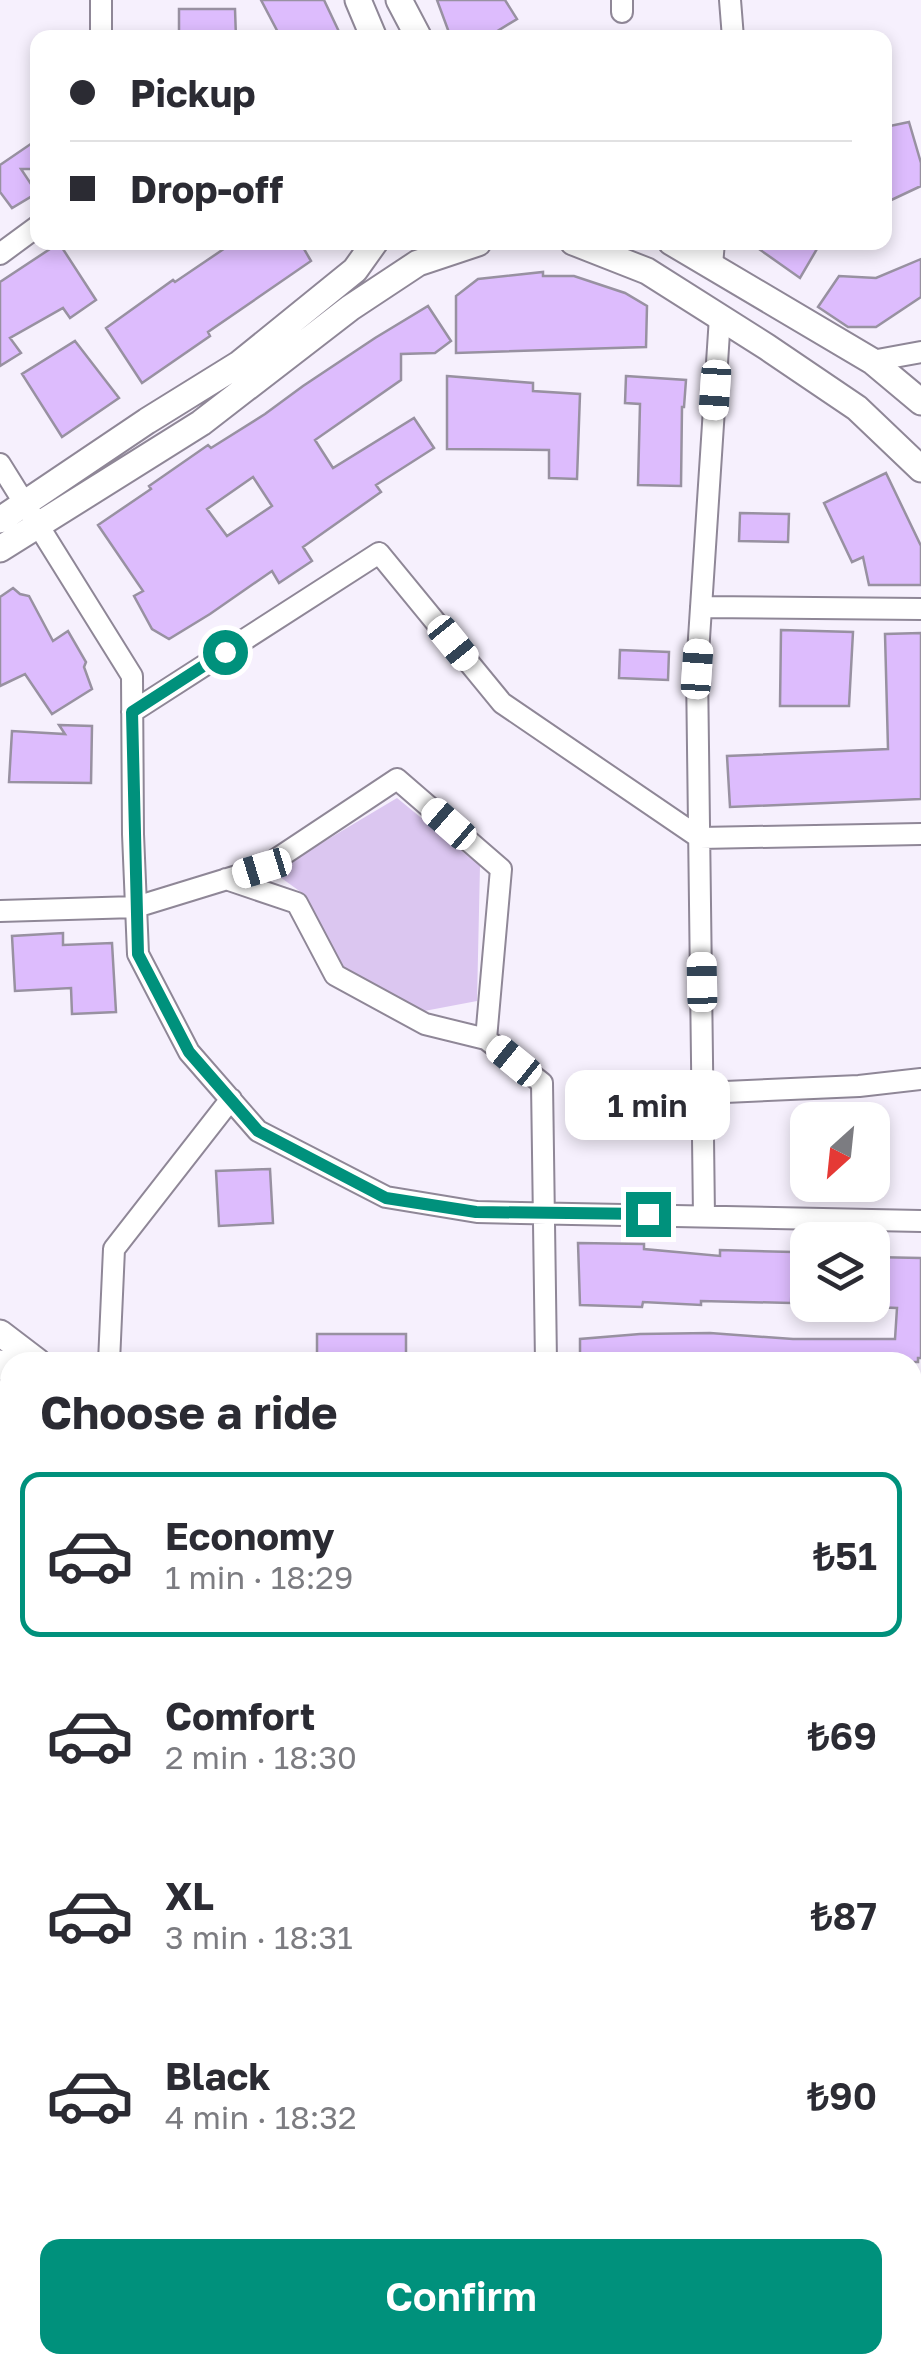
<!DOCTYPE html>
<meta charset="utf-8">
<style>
:root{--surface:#fff;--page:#f2f2f3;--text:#2b2b33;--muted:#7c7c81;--line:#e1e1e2;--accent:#00917c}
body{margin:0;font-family:"Golos Text",sans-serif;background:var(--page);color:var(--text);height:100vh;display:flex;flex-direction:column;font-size:38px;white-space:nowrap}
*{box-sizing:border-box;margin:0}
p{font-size:32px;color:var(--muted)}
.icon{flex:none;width:55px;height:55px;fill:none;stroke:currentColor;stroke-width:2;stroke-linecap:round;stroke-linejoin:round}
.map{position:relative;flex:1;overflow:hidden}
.side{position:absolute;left:0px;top:1352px;width:922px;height:1022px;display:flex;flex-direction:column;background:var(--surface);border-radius:30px 30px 0 0;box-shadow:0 5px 15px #0003}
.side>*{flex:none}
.hud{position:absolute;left:30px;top:30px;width:862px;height:220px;border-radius:20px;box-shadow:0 5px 15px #0003;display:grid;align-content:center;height:220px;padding:0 40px;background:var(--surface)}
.needle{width:65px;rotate:207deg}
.buttons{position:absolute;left:790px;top:1102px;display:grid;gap:20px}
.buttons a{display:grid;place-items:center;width:100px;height:100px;border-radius:20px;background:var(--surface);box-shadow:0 5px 15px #0003;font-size:50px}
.end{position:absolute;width:45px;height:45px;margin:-22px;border:12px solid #00917c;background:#fff;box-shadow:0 0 0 5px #fff}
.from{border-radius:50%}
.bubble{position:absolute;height:70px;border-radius:20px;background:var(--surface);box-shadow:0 5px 15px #0003;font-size:32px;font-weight:600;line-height:70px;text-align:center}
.car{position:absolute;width:30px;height:60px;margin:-30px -15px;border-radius:12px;box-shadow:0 0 8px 2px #0007;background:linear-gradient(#fff 24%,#345 0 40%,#fff 0 76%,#345 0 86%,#fff 0)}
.hud b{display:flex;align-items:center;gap:35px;height:95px;font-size:38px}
.hud b+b{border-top:2px solid var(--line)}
.hud i{width:25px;height:25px;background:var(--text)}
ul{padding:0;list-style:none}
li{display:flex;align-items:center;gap:30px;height:165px;margin:0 20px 15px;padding:0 20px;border:5px solid transparent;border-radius:20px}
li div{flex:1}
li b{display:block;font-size:38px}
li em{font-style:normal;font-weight:600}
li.on{border-color:var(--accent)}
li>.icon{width:90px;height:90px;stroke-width:1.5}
h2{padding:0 40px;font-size:45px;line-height:120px}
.action{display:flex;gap:20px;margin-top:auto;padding:20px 40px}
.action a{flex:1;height:115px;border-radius:20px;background:var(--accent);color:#fff;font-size:40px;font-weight:600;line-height:115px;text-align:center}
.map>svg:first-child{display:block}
.green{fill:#dbc6f0}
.building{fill:#ddbcfd;stroke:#9891a1;stroke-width:2.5;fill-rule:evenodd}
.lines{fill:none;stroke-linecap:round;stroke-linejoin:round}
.minor-casing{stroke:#8f8797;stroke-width:24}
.major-casing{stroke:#8f8797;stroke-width:29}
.minor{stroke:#fff;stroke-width:20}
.major{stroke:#fff;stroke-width:25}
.route{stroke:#00917c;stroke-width:12}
</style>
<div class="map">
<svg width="921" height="2374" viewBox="0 0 921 2374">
<rect width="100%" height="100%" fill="#f6f0fd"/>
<path class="green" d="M 397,798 L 480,866 L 477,1001 L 419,1012 L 338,964 L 305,895 L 273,872 Z"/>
<path class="building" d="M 261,0 L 324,0 L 342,38 L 281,38 Z
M 437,0 L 505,0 L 517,19 L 486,38 L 451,38 Z
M 179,9 L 235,9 L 236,38 L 179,38 Z
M 909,122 L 921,163 L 921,186 L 885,203 L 885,127 Z
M 38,139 L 38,169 L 21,169 L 37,193 L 12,208 L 0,192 L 0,165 Z
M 234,242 L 300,242 L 311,261 L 208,332 L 210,336 L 142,383 L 106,328 L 173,280 L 175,282 Z
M 749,242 L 821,242 L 800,278 Z
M 59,243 L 96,300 L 70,318 L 63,308 L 10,338 L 21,353 L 0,366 L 0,282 Z
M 921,259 L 921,297 L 876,327 L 848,327 L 818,307 L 839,276 L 876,278 Z
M 543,272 L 543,276 L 574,276 L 625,293 L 647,306 L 646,347 L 456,353 L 456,296 L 478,279 Z
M 428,306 L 451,341 L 435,353 L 401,354 L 401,380 L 315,440 L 333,468 L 414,418 L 434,448 L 376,485 L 381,492 L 303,547 L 312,561 L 279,583 L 272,571 L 210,614 L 169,639 L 152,629 L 134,596 L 143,591 L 98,525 L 151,489 L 149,486 L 208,445 L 211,448 L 265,414 L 303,386 L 375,338 ZM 253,477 L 272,506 L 227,536 L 207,509 Z
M 75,341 L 119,398 L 62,437 L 22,374 Z
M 447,376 L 533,383 L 533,391 L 580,394 L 577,479 L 549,478 L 549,450 L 447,449 Z
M 626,376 L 686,380 L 684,407 L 682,407 L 681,486 L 638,485 L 640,404 L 625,403 Z
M 886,473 L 921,546 L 921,585 L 869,585 L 863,557 L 852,562 L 824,503 Z
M 740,513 L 789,514 L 788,542 L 739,541 Z
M 13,588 L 20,594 L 29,596 L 53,641 L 68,631 L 86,662 L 84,667 L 92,689 L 52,714 L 25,674 L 0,686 L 0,597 Z
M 781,630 L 853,632 L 849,706 L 780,706 Z
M 921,633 L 921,799 L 730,807 L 727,756 L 888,749 L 885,634 Z
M 620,650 L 669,652 L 668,680 L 619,678 Z
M 59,725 L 92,726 L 91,783 L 9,782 L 12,731 L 65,734 Z
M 63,933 L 63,945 L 112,943 L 116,1012 L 72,1014 L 71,988 L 15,991 L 12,936 Z
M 270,1169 L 273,1223 L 219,1226 L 216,1171 Z
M 578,1243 L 644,1244 L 644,1249 L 720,1256 L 720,1250 L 793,1252 L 791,1303 L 701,1301 L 701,1305 L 643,1302 L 642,1307 L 580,1305 Z
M 872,1257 L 921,1258 L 921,1358 L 918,1358 L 918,1362 L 580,1362 L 580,1339 L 640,1334 L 710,1333 L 793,1339 L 895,1339 L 897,1308 L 872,1307 Z
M 317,1334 L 406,1334 L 406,1362 L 317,1362 Z"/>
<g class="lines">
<g class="minor-casing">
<path id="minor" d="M 730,0 L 733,38
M 622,12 L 622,0
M 101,38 L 101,0
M 0,254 L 38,226
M 712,265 L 714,242
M 872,361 L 921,352
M 0,464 L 132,676 L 133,834 L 138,954 L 189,1052 L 258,1131 L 386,1197 L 477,1212 L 921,1221
M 701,607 L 921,609
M 132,712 L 379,553 L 502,703 L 700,838 L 921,834
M 226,879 L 297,903 L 335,975 L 425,1024 L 486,1039
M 0,911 L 136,907 L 263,868 L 397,779 L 501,869 L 486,1039 L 542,1083 L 546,1362
M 703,1093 L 859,1086 L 921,1079
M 704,1216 L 697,669 L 720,317
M 109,1362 L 114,1249 L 231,1099
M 912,1405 L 921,1401
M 0,1655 L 10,1665
M 912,1689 L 921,1689
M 0,1768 L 10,1748
M 0,1962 L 10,1962
M 912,2028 L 921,2025
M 0,2187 L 10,2185
M 0,2263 L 10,2327
M 912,2280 L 921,2278
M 16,2365 L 17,2374
M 148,2365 L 149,2374
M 270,2365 L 271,2374
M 471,2365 L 476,2374
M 687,2365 L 689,2374
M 888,2365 L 890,2374"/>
</g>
<g class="major-casing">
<path id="major" d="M 358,0 L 374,38
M 399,0 L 419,38
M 573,242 L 647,271 L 767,347 L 857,408 L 921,469
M 671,242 L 872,361 L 921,402
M 0,520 L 147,421 L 239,364 L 355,270 L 375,242
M 0,549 L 201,423 L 350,308 L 418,263 L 478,243
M 0,1333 L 38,1362
M 0,1363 L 10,1371
M 912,1424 L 921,1424
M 912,1457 L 921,1457"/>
</g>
<use href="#minor" class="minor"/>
<use href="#major" class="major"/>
</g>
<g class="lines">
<path class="route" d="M 225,652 L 132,712 L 138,954 L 189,1052 L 258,1131 L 386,1198 L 476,1212 L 648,1214"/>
</g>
</svg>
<div class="buttons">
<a><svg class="needle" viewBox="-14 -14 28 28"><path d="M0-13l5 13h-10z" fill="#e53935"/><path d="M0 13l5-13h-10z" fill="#7c7c81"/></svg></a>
<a><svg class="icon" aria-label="layers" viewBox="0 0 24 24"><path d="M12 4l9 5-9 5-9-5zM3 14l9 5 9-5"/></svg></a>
</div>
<i class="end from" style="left:225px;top:652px"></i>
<i class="end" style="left:648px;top:1214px"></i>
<div class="bubble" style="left:565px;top:1070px;width:165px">1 min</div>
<i class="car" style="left:715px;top:390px;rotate:184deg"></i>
<i class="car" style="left:453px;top:643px;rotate:141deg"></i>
<i class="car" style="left:697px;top:669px;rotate:4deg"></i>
<i class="car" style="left:449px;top:824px;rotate:311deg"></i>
<i class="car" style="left:262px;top:868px;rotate:253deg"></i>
<i class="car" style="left:702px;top:982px;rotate:359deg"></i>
<i class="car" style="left:514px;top:1061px;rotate:309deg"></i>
<div class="hud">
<b><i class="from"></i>Pickup</b>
<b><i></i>Drop-off</b>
</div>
<section class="side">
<h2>Choose a ride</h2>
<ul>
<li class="on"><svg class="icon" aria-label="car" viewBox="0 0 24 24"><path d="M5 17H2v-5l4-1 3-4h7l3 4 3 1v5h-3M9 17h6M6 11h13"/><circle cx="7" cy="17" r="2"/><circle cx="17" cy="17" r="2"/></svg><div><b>Economy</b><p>1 min · 18:29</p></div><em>₺51</em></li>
<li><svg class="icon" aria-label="car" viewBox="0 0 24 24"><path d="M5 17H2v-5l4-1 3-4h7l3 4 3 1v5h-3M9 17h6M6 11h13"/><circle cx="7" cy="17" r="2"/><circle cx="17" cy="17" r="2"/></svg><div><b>Comfort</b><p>2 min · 18:30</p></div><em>₺69</em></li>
<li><svg class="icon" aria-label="car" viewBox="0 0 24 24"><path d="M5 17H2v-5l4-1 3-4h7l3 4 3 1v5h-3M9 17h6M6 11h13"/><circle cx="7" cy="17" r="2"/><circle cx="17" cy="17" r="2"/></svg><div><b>XL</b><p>3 min · 18:31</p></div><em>₺87</em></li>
<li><svg class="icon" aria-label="car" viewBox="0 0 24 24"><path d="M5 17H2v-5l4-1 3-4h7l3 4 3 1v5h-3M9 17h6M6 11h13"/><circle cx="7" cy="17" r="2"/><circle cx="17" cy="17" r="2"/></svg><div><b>Black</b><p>4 min · 18:32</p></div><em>₺90</em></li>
</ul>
<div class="action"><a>Confirm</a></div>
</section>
</div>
